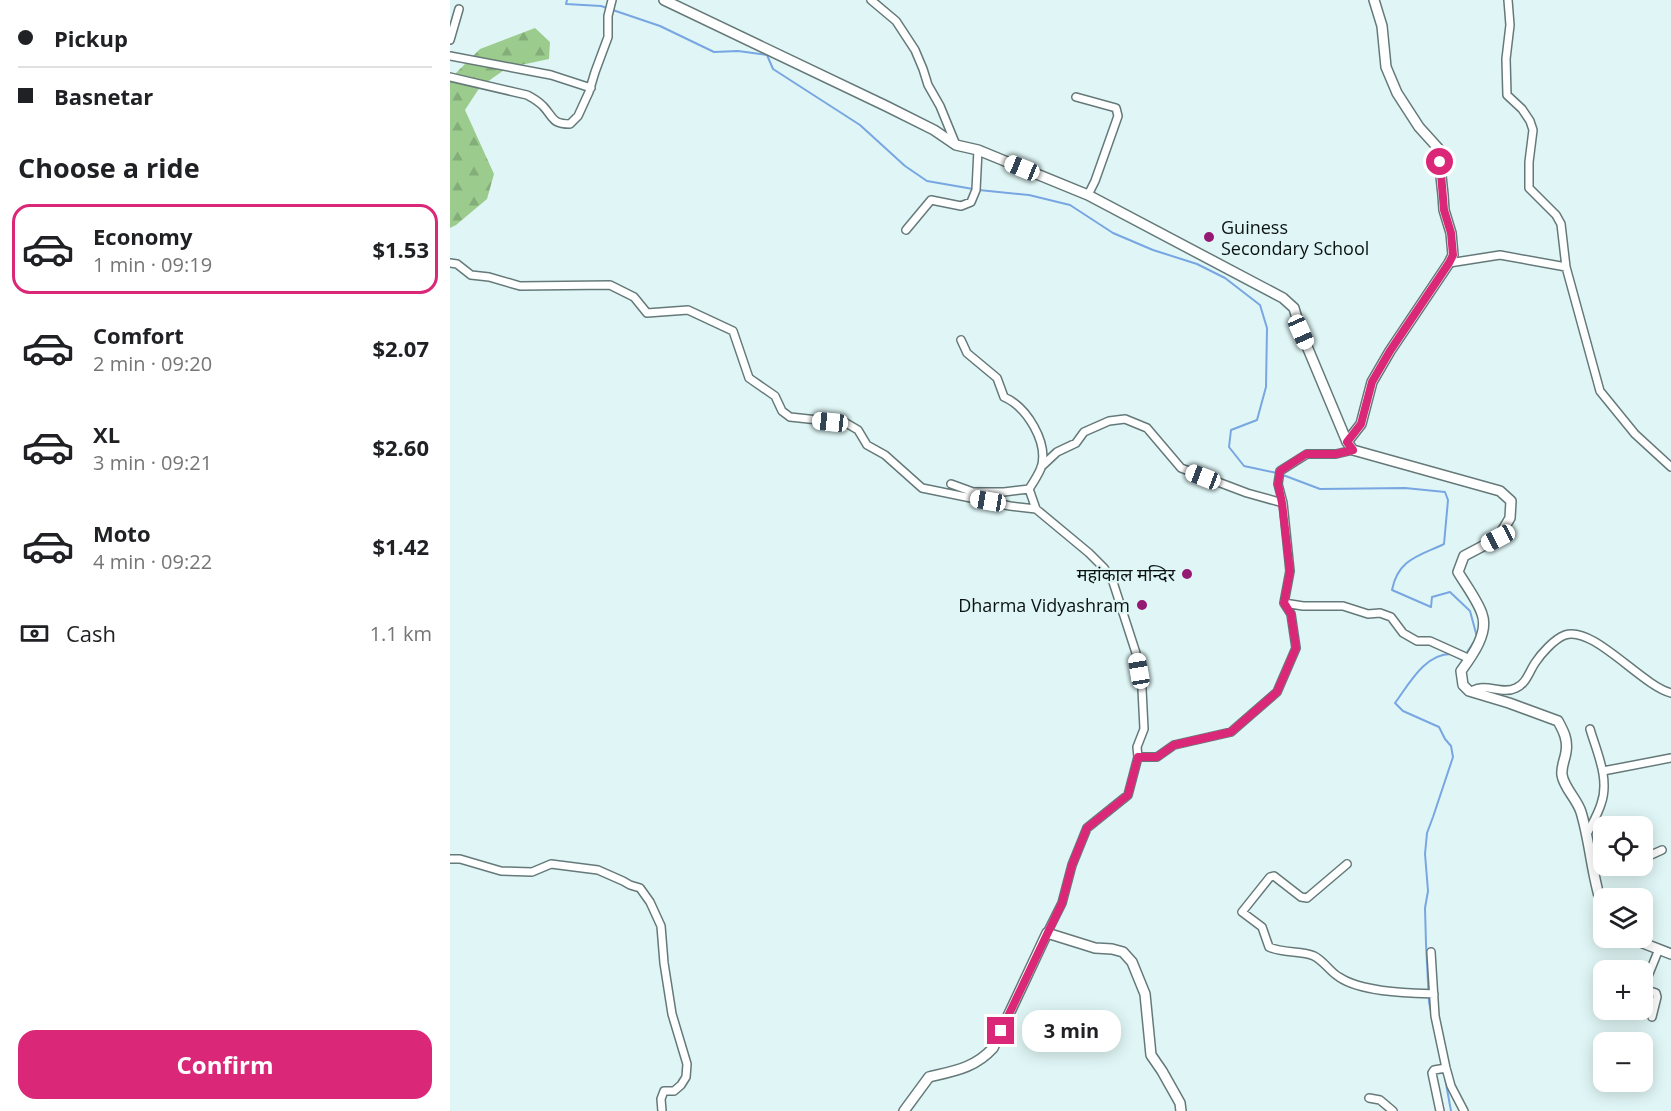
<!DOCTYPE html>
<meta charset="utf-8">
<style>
:root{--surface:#fff;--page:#f2f2f2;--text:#202124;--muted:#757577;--line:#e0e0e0;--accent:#db2777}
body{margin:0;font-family:"Open Sans","Noto Sans Devanagari",sans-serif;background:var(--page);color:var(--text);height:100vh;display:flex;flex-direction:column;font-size:22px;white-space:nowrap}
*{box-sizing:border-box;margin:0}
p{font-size:20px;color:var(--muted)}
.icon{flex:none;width:33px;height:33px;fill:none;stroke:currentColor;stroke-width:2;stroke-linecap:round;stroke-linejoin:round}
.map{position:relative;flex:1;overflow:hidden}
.drawer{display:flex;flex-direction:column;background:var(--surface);width:450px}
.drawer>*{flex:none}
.hud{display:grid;align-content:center;height:132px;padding:0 18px;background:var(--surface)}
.fabs{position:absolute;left:1143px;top:816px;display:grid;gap:12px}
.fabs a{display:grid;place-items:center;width:60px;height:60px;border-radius:12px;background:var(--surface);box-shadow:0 3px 15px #0003;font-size:30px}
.end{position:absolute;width:27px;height:27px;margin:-14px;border:8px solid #db2777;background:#fff;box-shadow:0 0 0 3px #fff}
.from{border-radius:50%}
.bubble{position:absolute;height:42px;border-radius:18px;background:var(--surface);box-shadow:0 3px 15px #0003;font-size:20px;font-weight:700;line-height:42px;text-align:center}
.car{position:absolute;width:18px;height:36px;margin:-18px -9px;border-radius:8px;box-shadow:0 0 4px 2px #0007;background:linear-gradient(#fff 24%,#345 0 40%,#fff 0 76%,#345 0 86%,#fff 0)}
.hud b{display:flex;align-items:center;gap:21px;height:57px;font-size:22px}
.hud b+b{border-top:2px solid var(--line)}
.hud i{width:15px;height:15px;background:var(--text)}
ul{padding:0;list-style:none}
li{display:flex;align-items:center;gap:18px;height:90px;margin:0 12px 9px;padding:0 6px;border:3px solid transparent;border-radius:18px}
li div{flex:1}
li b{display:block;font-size:22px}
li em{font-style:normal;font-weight:700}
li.current{border-color:var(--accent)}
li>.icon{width:54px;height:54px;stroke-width:1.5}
h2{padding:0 18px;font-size:27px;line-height:72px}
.pay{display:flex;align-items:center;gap:15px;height:66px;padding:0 18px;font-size:22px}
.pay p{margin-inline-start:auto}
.cta{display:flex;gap:12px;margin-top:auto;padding:12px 18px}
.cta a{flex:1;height:69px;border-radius:18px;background:var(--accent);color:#fff;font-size:24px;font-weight:700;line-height:69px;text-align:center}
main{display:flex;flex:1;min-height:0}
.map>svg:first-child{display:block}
.forest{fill:url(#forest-firs)}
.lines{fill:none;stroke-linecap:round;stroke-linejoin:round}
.stream{stroke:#78a6e2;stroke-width:2}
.street-casing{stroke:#657979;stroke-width:10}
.secondary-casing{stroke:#657979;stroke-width:12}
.street{stroke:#fff;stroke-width:7}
.secondary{stroke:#fff;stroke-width:9}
.route{stroke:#db2777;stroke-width:8}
.poi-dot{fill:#951872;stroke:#e0f6f6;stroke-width:2}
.labels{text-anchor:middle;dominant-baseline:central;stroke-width:4.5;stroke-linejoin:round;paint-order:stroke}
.poi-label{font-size:18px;fill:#0b1212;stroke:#e0f6f6;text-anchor:end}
</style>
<main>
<section class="drawer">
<div class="hud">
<b><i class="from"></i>Pickup</b>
<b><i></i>Basnetar</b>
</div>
<h2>Choose a ride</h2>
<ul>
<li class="current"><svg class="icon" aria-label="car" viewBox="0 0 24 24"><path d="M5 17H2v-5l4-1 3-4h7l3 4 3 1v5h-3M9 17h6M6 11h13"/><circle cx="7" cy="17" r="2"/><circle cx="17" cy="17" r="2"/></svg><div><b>Economy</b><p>1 min · 09:19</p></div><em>$1.53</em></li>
<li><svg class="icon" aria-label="car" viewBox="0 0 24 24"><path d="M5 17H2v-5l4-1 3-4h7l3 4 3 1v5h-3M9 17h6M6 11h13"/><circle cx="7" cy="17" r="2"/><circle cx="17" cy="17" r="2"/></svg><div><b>Comfort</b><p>2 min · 09:20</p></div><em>$2.07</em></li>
<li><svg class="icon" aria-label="car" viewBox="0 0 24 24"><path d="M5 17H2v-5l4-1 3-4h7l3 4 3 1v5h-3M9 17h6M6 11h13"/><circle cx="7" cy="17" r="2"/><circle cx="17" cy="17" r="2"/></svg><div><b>XL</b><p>3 min · 09:21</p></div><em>$2.60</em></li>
<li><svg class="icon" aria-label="car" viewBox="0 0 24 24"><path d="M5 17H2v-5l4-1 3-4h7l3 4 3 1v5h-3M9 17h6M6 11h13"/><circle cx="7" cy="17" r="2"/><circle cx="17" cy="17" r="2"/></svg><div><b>Moto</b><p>4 min · 09:22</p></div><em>$1.42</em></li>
</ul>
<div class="pay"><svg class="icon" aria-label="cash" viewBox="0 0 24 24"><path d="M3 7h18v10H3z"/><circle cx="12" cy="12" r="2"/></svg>Cash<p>1.1 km</p></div>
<div class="cta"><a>Confirm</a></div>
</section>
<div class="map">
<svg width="1221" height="1111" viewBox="0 0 1221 1111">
<defs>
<pattern id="forest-firs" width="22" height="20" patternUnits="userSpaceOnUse" patternTransform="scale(1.5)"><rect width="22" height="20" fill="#9bcc8d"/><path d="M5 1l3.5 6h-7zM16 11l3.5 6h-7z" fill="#84ae79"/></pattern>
</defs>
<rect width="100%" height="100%" fill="#e0f6f6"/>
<path class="forest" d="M 85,28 L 100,42 L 99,59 L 57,68 L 30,87 L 15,110 L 44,174 L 37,199 L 6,225 L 0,228 L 0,79 L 30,49 Z"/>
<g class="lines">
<path class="stream" d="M 117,0 L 116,4 L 151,6 L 210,26 L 264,52 L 288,51 L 317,55 L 323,69 L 410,125 L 455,166 L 477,181 L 523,189
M 529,190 L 579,195 L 620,205 L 663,233 L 703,250 L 747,264 L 775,278 L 810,305 L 817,328 L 816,387 L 807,420 L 781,430 L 779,447 L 794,466 L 827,473
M 833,475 L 870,489 L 955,488 L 995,492 L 998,500 L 994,544 C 969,556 948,559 942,590 L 981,607 L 982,597 L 1000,592 L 1020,611 L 1027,637 L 1016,654
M 982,1017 L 979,1002 L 976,944 L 975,908 L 978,891 L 975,854 L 977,833 L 983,817 L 1003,757 L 1001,746 L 995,739 L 989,727 L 953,711 L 945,703 C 959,684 975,653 1002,654
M 995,1078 L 1001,1111"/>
<g class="street-casing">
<path id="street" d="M 421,0 L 446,21 L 465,50 L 473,69 L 478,85 L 490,106 L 506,145
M 1058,0 L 1060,25 L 1056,59 L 1057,95 L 1072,109 L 1080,121 L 1083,130 L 1079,162 L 1079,188 L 1106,215 L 1111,224 L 1116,267
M 0,40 L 9,9
M 0,56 L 101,75 L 141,88
M 0,77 L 77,95 C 83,98 88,101 93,106 C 104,118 102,124 120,124 L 128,116 L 139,92 L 145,72 L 158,37 L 158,16 L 162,0
M 626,97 L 666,108 L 668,116 L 645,181 L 638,195
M 456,230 L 481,200 L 511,206 L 521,202 L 526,190 L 528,150
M 0,263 L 7,264 L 21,275 L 39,277 L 70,286 L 160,285 L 184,297 L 197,313 L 238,310 L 283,331 L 299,378 L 325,396 L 332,411 L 340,417 L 396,423 L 408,430 L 417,445 L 435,455 L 472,488 L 560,506 L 586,509
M 999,263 L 1050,255 L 1116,267 L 1150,391 L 1185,434 L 1221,467
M 511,340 L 517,353 L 547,378 L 554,397 C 577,407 599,443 591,468 C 588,475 583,483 579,489 L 586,509 L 639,553 L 654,568 L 663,582 L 686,653 L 692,689 L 694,729 L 687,747 L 688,757 L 678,795 L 637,828 L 622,865 L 612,903 L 597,933
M 591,467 L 607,452 L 626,443 L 634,432 L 659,421 L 675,419 L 697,428 L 731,468 L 797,493 L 833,503
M 501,484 L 523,492 L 554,492 L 579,489
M 834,603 L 853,606 L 893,606 L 918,614 L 930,613 L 941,617 L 953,633 L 967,641 L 980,641 L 1020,659
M 1021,691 C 1024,690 1027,688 1030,688 C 1041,686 1054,694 1066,688 C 1076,684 1079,672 1085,663 C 1091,654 1104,639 1115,635 C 1143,625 1191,685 1221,693
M 688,757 L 707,757 L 724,745 L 781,732 L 827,692 L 846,648 L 841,614 L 834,603 L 840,571 L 833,503 L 828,484 L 830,471 L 857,454 L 886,454 L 903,450
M 1153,771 L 1221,758
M 1137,834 C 1142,824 1148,814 1151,804 C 1160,779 1147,753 1140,729
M 0,859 L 10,859 L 51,871 L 82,872 L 101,864 L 148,870 L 173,881 L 180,885 L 190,888 L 200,902 L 211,926 L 214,963 L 222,1014 L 237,1064 L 236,1077 L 231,1085 L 224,1091 L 214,1091 L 211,1099 L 212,1111
M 1192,859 L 1212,850
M 897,864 L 857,898 L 851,897 L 824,876 L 820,877 L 792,912 L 812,927 L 819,947 C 834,954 852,950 864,956 C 874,961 880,972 889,977 C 911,992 957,993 984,994
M 1144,871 L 1175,866
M 981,952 L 985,1016 L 996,1068 L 1001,1086 L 1014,1111
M 1202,1017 L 1207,997 L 1206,993 L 1197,990 L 1194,986 L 1209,949
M 919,1098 L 930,1100 L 943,1111
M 990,1111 L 982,1073 L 984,1070 L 996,1068"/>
</g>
<g class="secondary-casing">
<path id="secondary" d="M 214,0 L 436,106 L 484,130 L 506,145 L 528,150 L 638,195 L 833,298 L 844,308 L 851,332 L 897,442 L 903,450 L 1050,491 L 1061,501 L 1060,518 L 1048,538 L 1014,556 L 1008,572 C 1015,584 1028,601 1032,614 C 1039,633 1022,656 1011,671 L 1013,685 L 1019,691 L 1059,703 L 1108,721 C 1114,732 1118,740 1116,752 C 1115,760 1111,766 1112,775 C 1114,788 1127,799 1131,812 C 1141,845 1142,880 1154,912
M 897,442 L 911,424 L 922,382 L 940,351 L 999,263 L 1003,255 L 1001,233 L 994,210 L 993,195 L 988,148 L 969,127 L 947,93 L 936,67 L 932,26 L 924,0
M 1180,938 L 1221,954
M 454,1111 L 479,1077 C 504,1071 525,1068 543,1048 L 597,933 L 645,948 L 662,949 L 673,952 L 682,962 L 695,994 L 701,1055 L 712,1071 L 730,1103 L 731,1111"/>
</g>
<use href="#street" class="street"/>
<use href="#secondary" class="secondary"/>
</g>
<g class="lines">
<path class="route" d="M 551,1031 L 612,903 L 622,865 L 637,828 L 678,795 L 688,757 L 707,757 L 724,745 L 781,732 L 827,692 L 846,648 L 841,614 L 834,603 L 840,571 L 832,503 L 828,484 L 830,471 L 856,454 L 886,454 L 903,450 L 897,442 L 911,424 L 922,382 L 940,351 L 999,263 L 1003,255 L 1001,233 L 994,210 L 990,162"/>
</g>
<g class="poi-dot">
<circle cx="759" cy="237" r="6"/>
<circle cx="737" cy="574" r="6"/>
<circle cx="692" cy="605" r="6"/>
</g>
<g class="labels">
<g class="poi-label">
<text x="771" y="227" text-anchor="start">Guiness<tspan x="771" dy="21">Secondary School</tspan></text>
<text x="725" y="574">महांकाल मन्दिर</text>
<text x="680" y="605">Dharma Vidyashram</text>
</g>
</g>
</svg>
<div class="fabs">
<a><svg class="icon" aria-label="locate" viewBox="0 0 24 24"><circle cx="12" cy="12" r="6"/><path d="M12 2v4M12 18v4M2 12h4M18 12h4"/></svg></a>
<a><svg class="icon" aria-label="layers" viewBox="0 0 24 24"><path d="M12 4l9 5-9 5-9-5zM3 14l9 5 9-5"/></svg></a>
<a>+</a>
<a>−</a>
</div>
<i class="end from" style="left:990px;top:162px"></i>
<i class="end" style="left:551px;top:1031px"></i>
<div class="bubble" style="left:572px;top:1010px;width:99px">3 min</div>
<i class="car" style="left:572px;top:168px;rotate:292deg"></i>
<i class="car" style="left:851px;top:332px;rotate:156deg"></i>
<i class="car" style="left:380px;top:422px;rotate:276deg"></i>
<i class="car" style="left:753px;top:477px;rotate:291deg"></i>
<i class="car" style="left:538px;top:501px;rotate:280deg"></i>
<i class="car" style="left:1048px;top:538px;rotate:242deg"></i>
<i class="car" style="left:689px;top:671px;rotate:350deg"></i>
</div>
</main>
